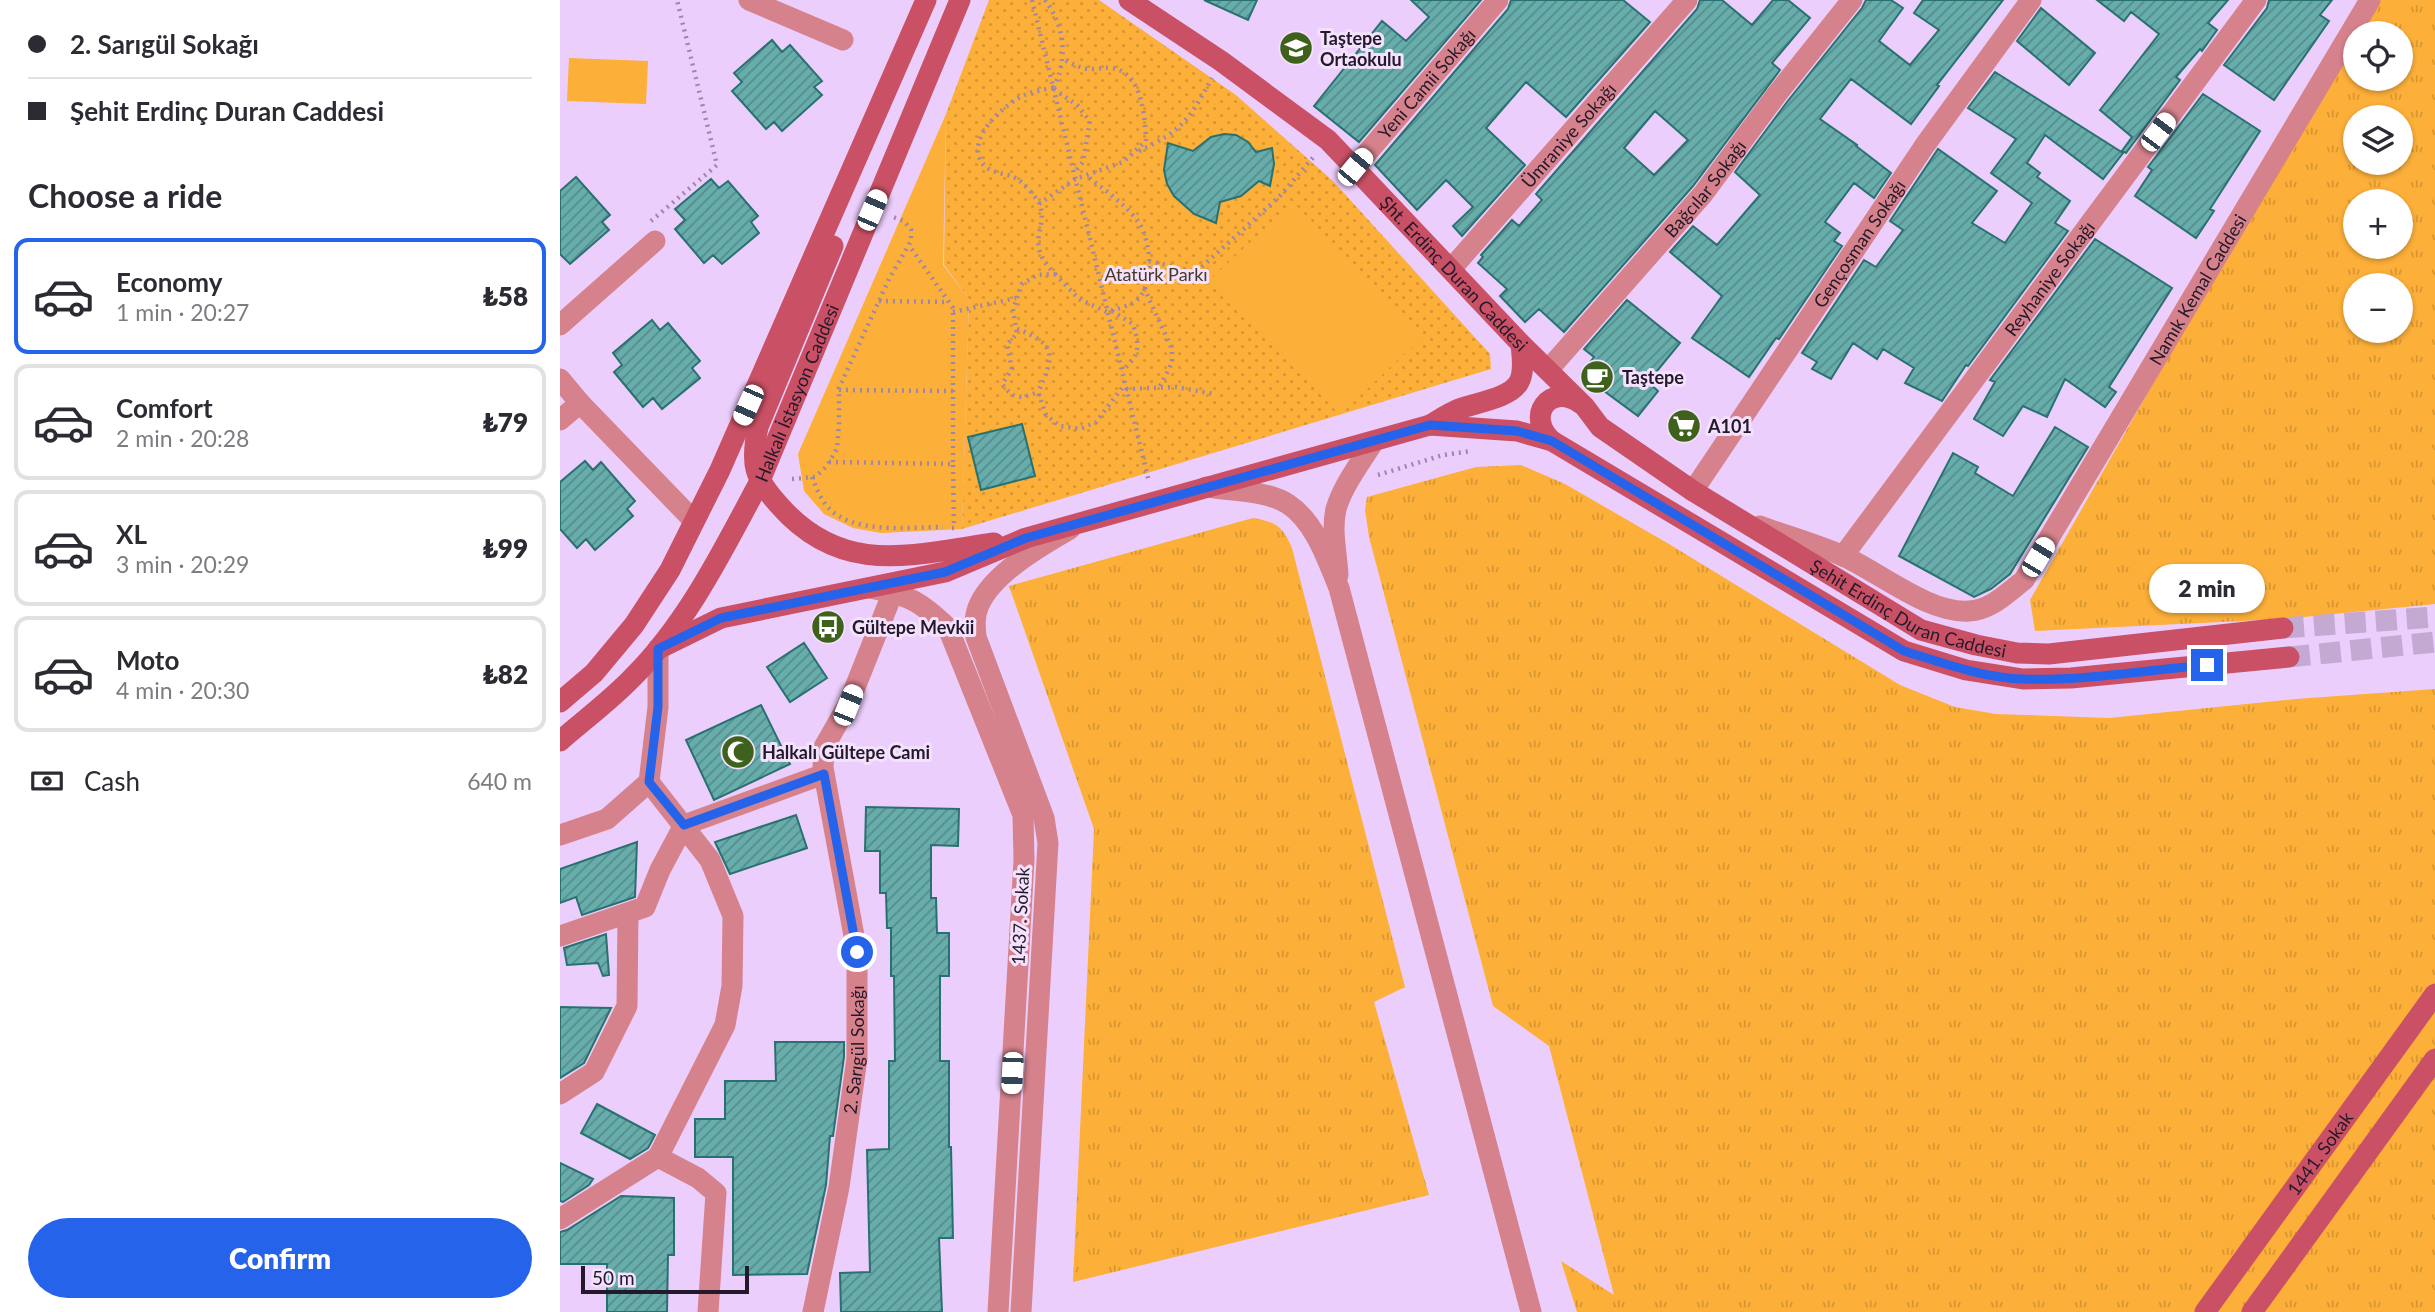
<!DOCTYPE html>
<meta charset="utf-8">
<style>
:root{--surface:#fff;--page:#f7f7f7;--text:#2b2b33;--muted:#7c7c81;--line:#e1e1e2;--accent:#2563eb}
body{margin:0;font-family:Lato,sans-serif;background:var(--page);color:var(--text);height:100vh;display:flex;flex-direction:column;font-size:26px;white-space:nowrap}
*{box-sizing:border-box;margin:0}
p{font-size:23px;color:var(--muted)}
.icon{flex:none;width:38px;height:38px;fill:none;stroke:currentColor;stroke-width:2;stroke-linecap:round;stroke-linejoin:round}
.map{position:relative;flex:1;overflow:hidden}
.panel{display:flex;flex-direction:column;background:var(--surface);width:560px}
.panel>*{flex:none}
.top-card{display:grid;align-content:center;height:154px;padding:0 28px;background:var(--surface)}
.controls{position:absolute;left:1783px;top:21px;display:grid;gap:14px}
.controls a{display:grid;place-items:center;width:70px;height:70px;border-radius:50%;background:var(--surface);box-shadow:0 2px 5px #0004;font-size:35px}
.scale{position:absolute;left:21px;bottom:18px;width:168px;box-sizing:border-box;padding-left:7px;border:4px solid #24192a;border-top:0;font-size:19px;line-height:24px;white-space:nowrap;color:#24192a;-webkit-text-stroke:5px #f3e1fd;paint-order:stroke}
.end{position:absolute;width:32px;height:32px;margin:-16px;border:9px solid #2563eb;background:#fff;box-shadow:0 0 0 4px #fff}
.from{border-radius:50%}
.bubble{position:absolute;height:49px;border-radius:24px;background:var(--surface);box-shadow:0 2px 5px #0004;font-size:23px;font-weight:800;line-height:49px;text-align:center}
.car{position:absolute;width:21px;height:42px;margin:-21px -10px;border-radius:9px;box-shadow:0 0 5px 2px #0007;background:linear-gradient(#fff 24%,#345 0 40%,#fff 0 76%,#345 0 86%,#fff 0)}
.top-card b{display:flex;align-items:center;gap:24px;height:66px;font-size:26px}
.top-card b+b{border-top:2px solid var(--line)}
.top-card i{width:18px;height:18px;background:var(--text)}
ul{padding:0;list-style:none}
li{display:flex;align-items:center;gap:21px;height:116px;margin:0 14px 10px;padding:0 14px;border:4px solid var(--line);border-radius:14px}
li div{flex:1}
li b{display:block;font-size:26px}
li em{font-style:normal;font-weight:800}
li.active{border-color:var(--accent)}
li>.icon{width:63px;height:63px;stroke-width:1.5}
h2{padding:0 28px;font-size:32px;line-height:84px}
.pay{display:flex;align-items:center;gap:18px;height:77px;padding:0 28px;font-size:26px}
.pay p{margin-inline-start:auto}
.button{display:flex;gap:14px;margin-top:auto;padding:14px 28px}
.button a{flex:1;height:80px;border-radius:42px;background:var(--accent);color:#fff;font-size:28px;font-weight:800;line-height:80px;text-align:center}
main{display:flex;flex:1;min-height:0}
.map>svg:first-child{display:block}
.grass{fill:url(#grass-tufts);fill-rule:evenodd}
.park{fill:url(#park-dots)}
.pitch{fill:#fcaf39}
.building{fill:url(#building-hatch);stroke:#297170;stroke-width:2;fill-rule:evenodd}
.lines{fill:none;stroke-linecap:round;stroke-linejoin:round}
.secondary-tunnel{stroke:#c4aad3;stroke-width:21;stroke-dasharray:21 10;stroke-linecap:butt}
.path{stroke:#9d87aa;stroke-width:4.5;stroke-dasharray:2 5;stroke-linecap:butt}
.street{stroke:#d5828c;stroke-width:21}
.secondary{stroke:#ca5165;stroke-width:21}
.route{stroke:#2563eb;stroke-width:9}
.labels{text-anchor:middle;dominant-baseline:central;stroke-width:6;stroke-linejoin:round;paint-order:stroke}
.poi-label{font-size:18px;font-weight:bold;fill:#24192a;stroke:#f3e1fd;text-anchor:start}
.street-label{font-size:18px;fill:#24192a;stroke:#f3e1fd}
.park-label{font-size:18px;fill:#483823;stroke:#f3e1fd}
</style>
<main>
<section class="panel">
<div class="top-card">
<b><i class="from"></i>2. Sarıgül Sokağı</b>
<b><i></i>Şehit Erdinç Duran Caddesi</b>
</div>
<h2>Choose a ride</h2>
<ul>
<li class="active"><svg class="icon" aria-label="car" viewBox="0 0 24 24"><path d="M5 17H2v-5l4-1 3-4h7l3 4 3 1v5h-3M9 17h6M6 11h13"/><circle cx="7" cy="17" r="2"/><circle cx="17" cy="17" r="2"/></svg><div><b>Economy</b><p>1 min · 20:27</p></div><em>₺58</em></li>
<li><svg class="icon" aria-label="car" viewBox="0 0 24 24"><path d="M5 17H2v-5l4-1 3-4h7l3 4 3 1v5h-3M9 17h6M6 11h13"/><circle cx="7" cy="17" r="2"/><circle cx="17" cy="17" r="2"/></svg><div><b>Comfort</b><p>2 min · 20:28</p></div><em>₺79</em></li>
<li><svg class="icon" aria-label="car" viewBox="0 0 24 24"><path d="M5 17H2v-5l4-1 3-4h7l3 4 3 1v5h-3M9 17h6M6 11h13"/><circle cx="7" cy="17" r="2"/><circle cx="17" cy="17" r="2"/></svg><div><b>XL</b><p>3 min · 20:29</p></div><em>₺99</em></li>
<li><svg class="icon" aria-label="car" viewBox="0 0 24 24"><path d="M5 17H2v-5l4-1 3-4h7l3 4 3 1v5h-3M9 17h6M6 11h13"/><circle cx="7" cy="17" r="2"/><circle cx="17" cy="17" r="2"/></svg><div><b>Moto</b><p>4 min · 20:30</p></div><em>₺82</em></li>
</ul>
<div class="pay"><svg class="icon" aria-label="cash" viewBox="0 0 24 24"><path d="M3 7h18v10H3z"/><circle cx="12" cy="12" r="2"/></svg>Cash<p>640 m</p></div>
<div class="button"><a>Confirm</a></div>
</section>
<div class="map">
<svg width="1875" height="1312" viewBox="0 0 1875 1312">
<defs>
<pattern id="grass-tufts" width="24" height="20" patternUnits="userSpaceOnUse" patternTransform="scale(1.75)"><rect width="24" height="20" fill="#fcaf39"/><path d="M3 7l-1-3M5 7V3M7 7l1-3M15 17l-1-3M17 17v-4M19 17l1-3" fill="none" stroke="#d89632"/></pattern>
<pattern id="park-dots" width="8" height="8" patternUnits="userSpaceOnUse" patternTransform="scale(1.75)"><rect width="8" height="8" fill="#fcaf39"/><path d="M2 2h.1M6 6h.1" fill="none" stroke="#d89632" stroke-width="1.8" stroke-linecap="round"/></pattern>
<pattern id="building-hatch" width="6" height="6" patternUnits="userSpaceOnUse" patternTransform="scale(1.75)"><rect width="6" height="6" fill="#67adab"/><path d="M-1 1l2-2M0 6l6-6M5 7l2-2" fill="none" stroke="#558c8b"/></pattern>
</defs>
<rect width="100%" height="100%" fill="#eccefd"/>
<path class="grass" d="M 1811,0 L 1875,0 L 1875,604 L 1723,619 L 1475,631 L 1470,600 ZM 1796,33 L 1841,33 L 1841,79 L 1796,79 ZM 1796,117 L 1841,117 L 1841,163 L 1796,163 ZM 1796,201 L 1841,201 L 1841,247 L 1796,247 ZM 1796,285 L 1841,285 L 1841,331 L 1796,331 Z
M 961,465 L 1005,484 L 1109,544 L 1340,685 L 1395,707 L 1436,714 L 1549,718 L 1736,699 L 1875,689 L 1875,1312 L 1017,1312 L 1001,1261 L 1054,1295 L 989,1046 L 933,1006 L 809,537 L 805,510 L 807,497 L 916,467 Z
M 693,518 C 716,522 723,526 732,548 L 845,987 L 814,1002 L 869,1195 L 513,1282 L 534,829 L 449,586 Z"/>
<path class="park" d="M 429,0 L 539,0 L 676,95 L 773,181 L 930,354 L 931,369 L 402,529 L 409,299 L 384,265 L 386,114 Z"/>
<path class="pitch" d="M 9,58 L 88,61 L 86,104 L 7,101 Z
M 386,114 L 383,265 L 409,299 L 402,529 L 321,533 L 293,528 L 264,514 L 244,491 L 238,454 Z
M 733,202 L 862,337 L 780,415 L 651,279 Z"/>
<path class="building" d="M 644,0 L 697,0 L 688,20 Z
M 851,0 L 921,0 L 799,142 L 754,106 L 822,21 L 846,41 L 869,17 Z
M 951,0 L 1063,0 L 1090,22 L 1006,117 L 966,82 L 926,128 L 965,165 L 902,236 L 893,226 L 913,207 L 886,180 L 857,210 L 815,165 L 948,9 Z
M 1140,0 L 1162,0 L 1192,25 L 1213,0 L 1228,0 L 1250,18 L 1212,63 L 1220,70 L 1133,186 L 1004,332 L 979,309 L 965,322 L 940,296 L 947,289 L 918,263 L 923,257 L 921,255 L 952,220 L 959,226 L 982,200 L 976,194 L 1137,9 ZM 1095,111 L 1128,140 L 1094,175 L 1064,148 Z
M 1306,0 L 1331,0 L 1343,8 L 1319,41 L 1350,65 L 1379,30 L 1354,13 L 1363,0 L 1443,0 L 1377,85 L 1379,86 L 1351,124 L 1291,79 L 1260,119 L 1297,145 L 1296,146 L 1331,173 L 1314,198 L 1294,183 L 1265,222 L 1280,233 L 1274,241 L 1282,246 L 1219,339 L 1216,338 L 1189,377 L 1132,338 L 1162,296 L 1110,252 L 1133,226 L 1157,245 L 1200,195 L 1175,172 L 1227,102 L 1302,8 Z
M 1537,0 L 1668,0 L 1648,23 L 1657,30 L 1642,51 L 1640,49 L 1616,77 L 1620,80 L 1566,153 L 1562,151 L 1572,137 L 1540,110 L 1599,34 L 1571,12 L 1564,21 Z
M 1709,0 L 1772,0 L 1760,15 L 1769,21 L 1714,100 L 1664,65 L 1707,8 Z
M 1481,8 L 1535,53 L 1509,85 L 1457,41 Z
M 212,40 L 222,52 L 230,45 L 262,81 L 254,87 L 262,95 L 222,131 L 214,122 L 206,129 L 172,91 L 182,82 L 174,73 Z
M 1435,72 L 1563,153 L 1543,179 L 1485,135 L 1467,163 L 1480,173 L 1477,177 L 1510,201 L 1495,223 L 1508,231 L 1408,366 L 1406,365 L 1382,401 L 1345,383 L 1354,368 L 1323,349 L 1317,359 L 1293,343 L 1271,379 L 1252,369 L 1257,362 L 1242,353 L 1304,260 L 1316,267 L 1343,230 L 1330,221 L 1378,149 L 1437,191 L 1412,223 L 1445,243 L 1472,203 L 1431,173 L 1456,139 L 1408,108 Z
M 1643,94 L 1700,131 L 1650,209 L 1654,211 L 1636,238 L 1575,196 L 1592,170 L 1588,167 Z
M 664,134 L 676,135 L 688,142 L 696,152 L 712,148 L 714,164 L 710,186 L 699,181 L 681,196 L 660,202 L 656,223 L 634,214 L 614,196 L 607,184 L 604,170 L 608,143 L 633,151 L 651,137 Z
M 16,177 L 50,215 L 42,222 L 49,230 L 10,264 L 0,254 L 0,191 Z
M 151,179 L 159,188 L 168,181 L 198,216 L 191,222 L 199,233 L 162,264 L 153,255 L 144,263 L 115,229 L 125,220 L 115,209 Z
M 1535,239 L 1612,288 L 1549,387 L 1556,392 L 1545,407 L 1505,379 L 1487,417 L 1463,406 L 1443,436 L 1414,419 L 1435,382 L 1430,380 Z
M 1067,300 L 1120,343 L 1088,382 L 1098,391 L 1078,416 L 1021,374 L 1034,357 L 1024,349 Z
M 92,320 L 100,330 L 108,323 L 140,361 L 132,368 L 140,378 L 102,409 L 93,398 L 83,407 L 54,372 L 62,365 L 53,353 Z
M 462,424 L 475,476 L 421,490 L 408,437 Z
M 1495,427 L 1528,447 L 1450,574 L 1431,589 L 1414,597 L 1339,556 L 1393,453 L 1418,467 L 1415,473 L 1453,496 Z
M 25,461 L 33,470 L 41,462 L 75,501 L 67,509 L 73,516 L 35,550 L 26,539 L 17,548 L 0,529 L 0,482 Z
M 244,643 L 267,678 L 230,702 L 207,667 Z
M 201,705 L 230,764 L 154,800 L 126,740 Z
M 306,807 L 399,809 L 398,846 L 371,845 L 371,898 L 376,898 L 377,933 L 389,933 L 389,976 L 380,976 L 380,1061 L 389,1061 L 389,1147 L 391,1147 L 393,1238 L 379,1238 L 382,1312 L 281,1312 L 280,1273 L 310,1272 L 307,1150 L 329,1149 L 329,1061 L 335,1061 L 334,976 L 331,976 L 331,928 L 327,928 L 326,893 L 320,893 L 320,851 L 305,851 Z
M 236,815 L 247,848 L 170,874 L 155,842 Z
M 77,842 L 75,897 L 22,915 L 16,897 L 0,903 L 0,869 Z
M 46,934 L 49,975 L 43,976 L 38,963 L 7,965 L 4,948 Z
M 0,1007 L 51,1008 L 24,1063 L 0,1078 Z
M 215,1042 L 284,1042 L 284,1057 L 273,1136 L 270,1136 L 266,1185 L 247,1274 L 173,1275 L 173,1157 L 135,1157 L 135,1119 L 165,1119 L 165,1081 L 216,1081 Z
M 37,1104 L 95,1135 L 88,1148 L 70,1159 L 21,1133 Z
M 0,1163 L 33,1179 L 29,1185 L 3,1202 L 0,1201 Z
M 61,1196 L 114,1198 L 114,1255 L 108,1255 L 107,1312 L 47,1312 L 47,1264 L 0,1264 L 0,1232 L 7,1230 Z"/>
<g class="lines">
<path class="secondary-tunnel" d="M 1723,628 L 1875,617
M 1729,657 L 1875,642"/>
<path class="path" d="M 472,0 L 589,482
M 485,0 C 505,27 508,57 494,87
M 493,88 C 481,90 468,92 457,99 C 439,110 405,141 423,164 C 432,175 446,172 457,179 C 464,183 475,196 479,203 C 490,229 462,241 495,274 L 477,275 L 462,284 L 453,309 L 457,334 L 447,344 L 452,369 L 442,384 C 454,400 461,399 478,392 L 486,415 L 500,426 L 520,429 L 536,422 L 565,384
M 494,89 L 517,105 L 530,121 L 523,162 L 514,173
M 579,151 C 623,130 629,120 652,78
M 479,204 L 515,179 L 563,162 L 586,141 C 585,116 582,71 551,68 C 545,67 540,69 534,69 C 522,70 513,64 503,59
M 91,221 L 157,165 L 117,0
M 589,261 L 636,272 L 719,197 L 756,154
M 495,274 L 519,299 L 547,312 C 555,309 571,306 577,300 C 595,284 591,242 579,223 C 566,204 544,190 527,176
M 584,288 L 612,349 L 612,363 L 599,388
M 319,301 L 388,302
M 552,311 L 573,324 C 580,348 580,354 562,371
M 393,312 L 456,298
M 457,329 C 497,344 495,356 478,392
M 566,389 L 616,387 L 654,394
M 279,390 L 393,391
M 269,462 L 393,464 L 393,308 L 349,245
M 818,475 L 883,455 L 911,451
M 252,477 C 256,487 260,498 267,506 C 291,535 349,527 383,527
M 232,479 L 255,477 L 267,466 L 277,449 L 279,425 L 279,388 L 329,279 L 351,241 L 351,230 L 344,221 L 330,216
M 392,528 L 394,528 L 393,464"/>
<g class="street">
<path d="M 189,0 L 283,40"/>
<path id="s1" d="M 795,167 L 938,0"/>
<path id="s2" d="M 891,269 L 1127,0"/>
<path d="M 0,325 L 95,241"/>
<path id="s3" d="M 988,370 L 1143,194 L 1217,94 L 1292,0"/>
<path d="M 0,379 L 20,403 L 134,521"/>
<path d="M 0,420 L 20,403"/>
<path d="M 646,487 C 671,491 706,490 728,504 C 755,522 767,559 779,588 L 971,1312"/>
<path id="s4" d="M 1133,491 L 1365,145 L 1471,0"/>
<path id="s5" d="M 1200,526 C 1227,536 1255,544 1281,555 C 1318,571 1368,614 1409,611 C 1431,610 1447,593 1464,580 L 1810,0"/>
<path id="s6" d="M 1283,556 L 1696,0"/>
<path d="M 778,575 C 777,554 771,530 776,509 C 783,485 801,462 814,441"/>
<path d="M 309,588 C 348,595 359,600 388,628 L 463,815 L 464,860 L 438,1312"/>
<path d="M 0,835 L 47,819 L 89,782 L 98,707 L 98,649"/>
<path d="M 0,936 L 85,907 L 100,870 L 124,825 L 264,774"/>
<path d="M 0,1094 L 34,1072 L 67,1006 L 68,914"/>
<path d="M 98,1157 L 138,1178 L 156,1193 L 148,1312"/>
<path d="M 0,1219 L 98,1157 L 165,1025 L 172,986 L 173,916 L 150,860 L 89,782"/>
<path id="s7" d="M 253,1312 L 279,1187 L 297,1058 L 297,952 L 263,768 L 264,747 L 288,705 L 333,592"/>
<path d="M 461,1312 L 488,843 L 484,818 L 416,637 C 415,626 414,616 419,605 C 433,573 481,546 510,529"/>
</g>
<g class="secondary">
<path id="s8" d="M 569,0 L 661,61 L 768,140 L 961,344 L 1025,407 L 1040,427 L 1133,491 L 1361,630 L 1416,645 L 1457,653 L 1489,654 L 1723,628"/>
<path d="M 273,246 L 198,427 C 190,465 194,477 219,505 C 282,577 351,555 434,543"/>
<path d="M 870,425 C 880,419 889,413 899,409 C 915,403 951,398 959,382 C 965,371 962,356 961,344"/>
<path d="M 992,441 C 965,417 989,382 1020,403"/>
<path d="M 98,649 L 161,618 L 385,572 L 466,538 L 870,425 L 957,431 L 992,441 L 1344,651 L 1406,670 L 1463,679 L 1511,678 L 1729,657"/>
<path d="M 0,702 L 34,673 L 74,625 L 110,570 L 160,470 L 366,0"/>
<path id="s9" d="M 0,741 C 24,720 51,700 73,677 C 128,622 163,550 199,483 L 400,0"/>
<path id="s10" d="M 1645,1312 L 1875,994"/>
<path d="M 1692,1312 L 1875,1059"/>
</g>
</g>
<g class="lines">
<path class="route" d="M 297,952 L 264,774 L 124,825 L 89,782 L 98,707 L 98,649 L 161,618 L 385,572 L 466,538 L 870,425 L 957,431 L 992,441 L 1344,651 C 1383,663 1423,678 1464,679 C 1525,681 1587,670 1647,665"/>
</g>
<defs>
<g id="school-disc" transform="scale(1.75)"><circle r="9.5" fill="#3e621b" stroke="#f3e1fd"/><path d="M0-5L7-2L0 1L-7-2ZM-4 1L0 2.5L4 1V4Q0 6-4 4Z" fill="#fff"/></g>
<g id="cafe-disc" transform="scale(1.75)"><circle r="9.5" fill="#3e621b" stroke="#f3e1fd"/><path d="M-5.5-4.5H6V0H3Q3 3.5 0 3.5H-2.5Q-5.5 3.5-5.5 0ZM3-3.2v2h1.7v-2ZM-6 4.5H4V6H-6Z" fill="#fff"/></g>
<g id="supermarket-disc" transform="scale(1.75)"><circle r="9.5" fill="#3e621b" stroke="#f3e1fd"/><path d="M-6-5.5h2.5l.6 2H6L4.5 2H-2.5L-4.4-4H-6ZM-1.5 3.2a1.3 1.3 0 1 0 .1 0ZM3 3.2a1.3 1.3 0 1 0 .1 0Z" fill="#fff"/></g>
<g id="bus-disc" transform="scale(1.75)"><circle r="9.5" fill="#3e621b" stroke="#f3e1fd"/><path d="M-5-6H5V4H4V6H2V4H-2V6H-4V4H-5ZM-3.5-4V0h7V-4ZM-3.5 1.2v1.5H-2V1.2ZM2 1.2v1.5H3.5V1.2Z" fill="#fff"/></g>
<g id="mosque-disc" transform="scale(1.75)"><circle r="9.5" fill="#3e621b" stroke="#f3e1fd"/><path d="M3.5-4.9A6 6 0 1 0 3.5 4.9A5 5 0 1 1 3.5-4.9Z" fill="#fff"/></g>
</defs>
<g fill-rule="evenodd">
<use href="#school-disc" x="736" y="48"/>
<use href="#cafe-disc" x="1037" y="377"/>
<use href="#supermarket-disc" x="1124" y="426"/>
<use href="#bus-disc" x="268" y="627"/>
<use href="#mosque-disc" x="178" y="752"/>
</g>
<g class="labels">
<g class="poi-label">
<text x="760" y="38">Taştepe<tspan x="760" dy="21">Ortaokulu</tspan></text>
<text x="1062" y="377">Taştepe</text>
<text x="1148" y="426">A101</text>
<text x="292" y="627">Gültepe Mevkii</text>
<text x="202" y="752">Halkalı Gültepe Cami</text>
</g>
<g class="street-label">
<text stroke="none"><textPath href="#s1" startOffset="110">Yeni Camii Sokağı</textPath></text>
<text stroke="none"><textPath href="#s2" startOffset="178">Ümraniye Sokağı</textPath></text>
<text stroke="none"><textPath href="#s3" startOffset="240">Bağcılar Sokağı</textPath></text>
<text stroke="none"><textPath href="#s4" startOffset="298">Gençosman Sokağı</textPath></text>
<text stroke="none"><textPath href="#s8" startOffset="427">Şht. Erdinç Duran Caddesi</textPath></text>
<text stroke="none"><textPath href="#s6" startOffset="346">Reyhaniye Sokağı</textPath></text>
<text stroke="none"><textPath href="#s5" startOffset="630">Namık Kemal Caddesi</textPath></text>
<text stroke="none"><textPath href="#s9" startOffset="427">Halkalı İstasyon Caddesi</textPath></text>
<text stroke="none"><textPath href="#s8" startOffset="999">Şehit Erdinç Duran Caddesi</textPath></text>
<text transform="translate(460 916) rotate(-87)">1437. Sokak</text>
<text stroke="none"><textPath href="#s7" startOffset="266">2. Sarıgül Sokağı</textPath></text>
<text stroke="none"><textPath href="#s10" startOffset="196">1441. Sokak</textPath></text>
</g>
<g class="park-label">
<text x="596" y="274">Atatürk Parkı</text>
</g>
</g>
</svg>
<div class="controls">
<a><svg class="icon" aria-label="locate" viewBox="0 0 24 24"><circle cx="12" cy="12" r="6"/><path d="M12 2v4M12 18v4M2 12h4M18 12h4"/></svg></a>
<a><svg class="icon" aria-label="layers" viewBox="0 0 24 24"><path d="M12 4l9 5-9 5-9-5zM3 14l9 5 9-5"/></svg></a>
<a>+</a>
<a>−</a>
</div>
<div class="scale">50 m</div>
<i class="end from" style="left:297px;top:952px"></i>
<i class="end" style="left:1647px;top:665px"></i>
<div class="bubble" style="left:1589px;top:564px;width:116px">2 min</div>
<i class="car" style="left:1598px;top:132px;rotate:37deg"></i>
<i class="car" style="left:795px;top:167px;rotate:40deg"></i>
<i class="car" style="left:312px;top:210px;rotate:23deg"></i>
<i class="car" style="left:188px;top:405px;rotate:204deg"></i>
<i class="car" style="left:1478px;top:557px;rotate:31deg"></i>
<i class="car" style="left:288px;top:705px;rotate:22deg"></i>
<i class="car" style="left:452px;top:1073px;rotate:183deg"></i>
</div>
</main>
